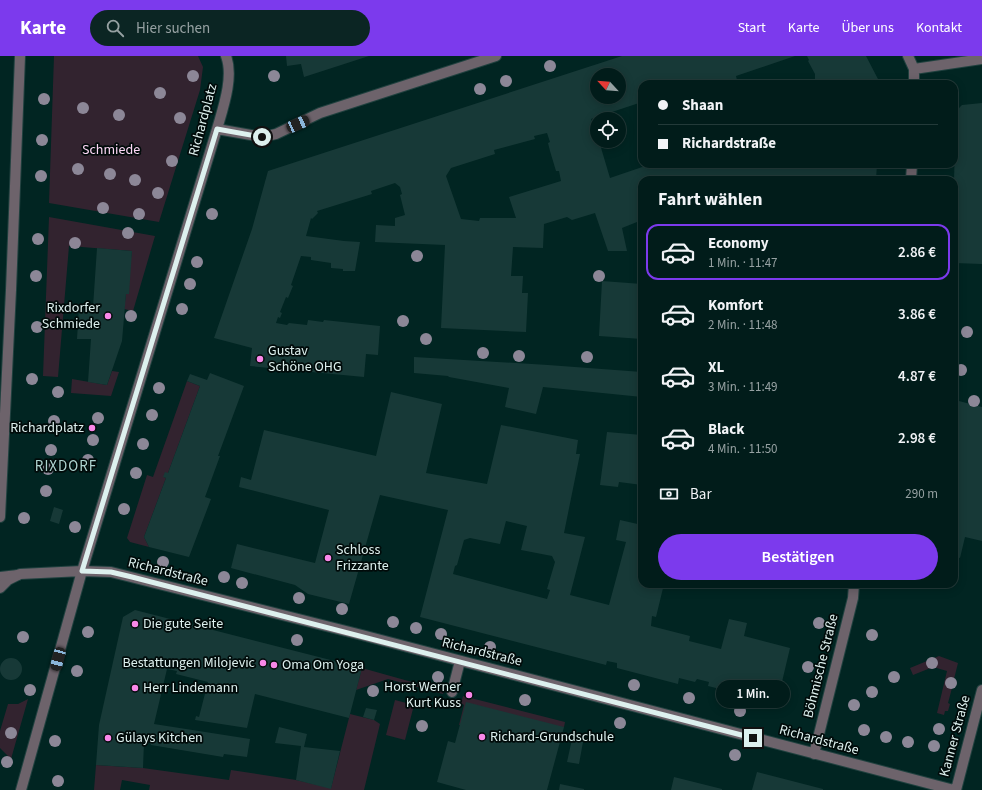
<!DOCTYPE html>
<html lang="de">
<meta charset="utf-8">
<style>
:root{--surface:#011c1a;--page:#0b2523;--text:#f1f3f6;--muted:#96a1a2;--line:#233a39;--accent:#7c3aed}
body{margin:0;font-family:"Source Sans 3",sans-serif;background:var(--page);color:var(--text);height:100vh;display:flex;flex-direction:column;font-size:15px;white-space:nowrap}
*{box-sizing:border-box;margin:0}
p{font-size:13px;color:var(--muted)}
.icon{flex:none;width:22px;height:22px;fill:none;stroke:currentColor;stroke-width:2;stroke-linecap:round;stroke-linejoin:round}
.map{position:relative;flex:1;overflow:hidden}
.panel{position:absolute;left:638px;top:120px;width:320px;height:412px;display:flex;flex-direction:column;background:var(--surface);border-radius:12px;box-shadow:0 2px 10px #0003,0 0 0 1px var(--line)}
.panel>*{flex:none}
.guide{position:absolute;left:638px;top:24px;width:320px;height:88px;border-radius:12px;box-shadow:0 2px 10px #0003,0 0 0 1px var(--line);display:grid;align-content:center;height:88px;padding:0 20px;background:var(--surface)}
.needle{width:26px;rotate:296deg}
.buttons{position:absolute;left:590px;top:12px;display:grid;gap:8px}
.buttons a{display:grid;place-items:center;width:36px;height:36px;border-radius:50%;background:var(--surface);box-shadow:0 2px 10px #0003,0 0 0 1px var(--line);font-size:20px}
.end{position:absolute;width:18px;height:18px;margin:-9px;border:5px solid #ddf0ee;background:#111;box-shadow:0 0 0 2px #111}
.from{border-radius:50%}
.bubble{position:absolute;height:28px;border-radius:14px;background:var(--surface);box-shadow:0 2px 10px #0003,0 0 0 1px var(--line);font-size:13px;font-weight:600;line-height:28px;text-align:center}
.car{position:absolute;width:12px;height:24px;margin:-12px -6px;border-radius:5px;box-shadow:0 0 3px 1px #0007;background:linear-gradient(#222 24%,#8ab4d8 0 40%,#222 0 76%,#8ab4d8 0 86%,#222 0)}
.guide b{display:flex;align-items:center;gap:14px;height:38px;font-size:15px}
.guide b+b{border-top:1px solid var(--line)}
.guide i{width:10px;height:10px;background:var(--text)}
ul{padding:0;list-style:none}
li{display:flex;align-items:center;gap:12px;height:56px;margin:0 8px 6px;padding:0 12px;border:2px solid transparent;border-radius:12px}
li div{flex:1}
li b{display:block;font-size:15px}
li em{font-style:normal;font-weight:600}
li.active{border-color:var(--accent)}
li>.icon{width:36px;height:36px;stroke-width:1.5}
h2{padding:0 20px;font-size:18px;line-height:48px}
.pay{display:flex;align-items:center;gap:10px;height:44px;padding:0 20px;font-size:15px}
.pay p{margin-inline-start:auto}
.cta{display:flex;gap:8px;margin-top:auto;padding:8px 20px}
.cta a{flex:1;height:46px;border-radius:24px;background:var(--accent);color:#fff;font-size:16px;font-weight:600;line-height:46px;text-align:center}
header{display:flex;align-items:center;gap:24px;box-sizing:border-box;height:56px;padding:0 20px;background:var(--accent);color:#fff}
header strong{font-size:19px}
nav{display:flex;gap:22px;margin-inline-start:auto;font-size:14px}
.search{width:280px;height:36px;background:var(--page);display:flex;align-items:center;gap:10px;box-sizing:border-box;padding:0 14px;border-radius:22px;color:var(--muted);font-size:15px}
.map>svg:first-child{display:block}
.green{fill:#32232f}
.building{fill:#173937;fill-rule:evenodd}
.lines{fill:none;stroke-linecap:round;stroke-linejoin:round}
.lane-casing{stroke:#20413f;stroke-width:12}
.street-casing{stroke:#20413f;stroke-width:12}
.lane{stroke:#6d636b;stroke-width:10}
.street{stroke:#6d636b;stroke-width:10}
.tree{fill:#8c8797}
.route{stroke:#ddf0ee;stroke-width:5}
.poi-dot{fill:#f988e9;stroke:#010b0a;stroke-width:1.5}
.labels{text-anchor:middle;dominant-baseline:central;stroke-width:3.5;stroke-linejoin:round;paint-order:stroke}
.street-label{font-size:14px;fill:#ddf0ee;stroke:#010b0a}
.park-label{font-size:14px;fill:#fdd7f6;stroke:#010b0a}
.poi-label{font-size:14px;fill:#ddf0ee;stroke:#010b0a;text-anchor:start}
.neighbourhood-label{font-size:15px;letter-spacing:1px;fill:#aed4d0;stroke:#010b0a}
</style>
<header>
<strong>Karte</strong>
<div class="search"><svg class="icon" aria-label="search" viewBox="0 0 24 24"><circle cx="10" cy="10" r="6"/><path d="M15 15l6 6"/></svg>Hier suchen</div>
<nav><a>Start</a><a>Karte</a><a>Über uns</a><a>Kontakt</a></nav>
</header>
<div class="map">
<svg width="982" height="734" viewBox="0 0 982 734">
<rect width="100%" height="100%" fill="#012522"/>
<path class="green" d="M 54,0 L 198,0 L 203,11 L 200,34 L 159,166 L 49,147 Z
M 49,161 L 155,180 L 133,255 L 124,253 L 132,195 L 69,190 L 58,321 L 43,320 Z
M 112,315 L 119,316 L 111,340 L 71,337 L 72,323 L 107,329 Z
M 187,325 L 200,330 L 168,417 L 164,421 L 166,422 L 144,481 L 149,491 L 130,486 L 127,482 L 147,419 L 153,421 Z
M 939,600 L 958,607 L 954,623 L 956,624 L 954,632 L 952,632 L 948,647 L 950,648 L 948,655 L 945,655 L 944,659 L 937,657 L 947,615 L 933,611 L 913,619 L 910,612 Z
M 362,612 L 444,635 L 443,638 L 388,623 L 356,634 Z
M 463,640 L 565,666 L 564,671 L 459,669 L 464,649 L 461,647 Z
M 28,643 L 11,703 L 0,692 L 0,675 L 8,648 L 18,648 Z
M 395,644 L 414,649 L 405,684 L 386,679 Z
M 350,658 L 374,664 L 380,668 L 364,734 L 149,734 L 150,729 L 122,724 L 120,734 L 94,734 L 96,709 L 143,712 L 229,724 L 231,714 L 296,724 L 331,732 Z"/>
<path class="building" d="M 286,0 L 369,0 L 304,21 L 301,8 L 287,10 Z
M 622,0 L 795,0 L 736,20 L 738,28 L 642,28 L 642,46 L 591,63 L 597,80 L 597,85 L 599,85 L 610,122 L 651,108 L 877,108 L 876,124 L 823,124 L 821,122 L 807,122 L 801,124 L 642,124 L 642,164 L 622,172 L 627,195 L 608,195 L 595,157 L 572,164 L 567,161 L 544,168 L 543,192 L 513,191 L 511,220 L 523,220 L 522,237 L 528,237 L 526,276 L 441,272 L 445,189 L 375,186 L 376,169 L 395,170 L 395,162 L 405,159 L 400,139 L 402,138 L 400,131 L 395,127 L 371,135 L 372,138 L 317,155 L 318,157 L 312,163 L 311,162 L 306,180 L 344,185 L 360,186 L 355,215 L 343,215 L 343,213 L 331,212 L 331,207 L 311,204 L 311,201 L 301,200 L 291,229 L 293,230 L 288,242 L 286,241 L 280,256 L 282,257 L 280,262 L 278,261 L 276,267 L 287,269 L 289,267 L 307,269 L 308,264 L 323,266 L 324,264 L 380,270 L 378,299 L 366,298 L 364,321 L 250,310 L 252,292 L 214,282 L 252,173 L 268,115 ZM 597,19 L 619,19 L 619,41 L 597,41 ZM 547,77 L 550,86 L 548,87 L 550,95 L 556,115 L 559,115 L 561,125 L 509,141 L 516,162 L 480,162 L 479,165 L 461,163 L 446,120 L 451,112 L 495,98 L 494,94 L 535,83 L 534,80 Z
M 807,0 L 866,0 L 879,25 L 879,28 L 815,28 L 815,18 L 808,5 L 809,4 Z
M 982,47 L 982,208 L 954,207 L 954,124 L 956,56 L 960,51 L 962,49 Z
M 97,192 L 132,195 L 129,238 L 126,238 L 122,285 L 107,329 L 88,326 L 91,283 L 77,283 L 79,251 L 93,251 Z
M 602,225 L 642,228 L 642,283 L 599,280 Z
M 414,301 L 548,309 L 642,316 L 642,341 L 543,331 L 536,358 L 505,351 L 509,332 L 449,321 L 448,320 L 414,317 Z
M 210,317 L 244,330 L 218,400 L 220,400 L 205,441 L 211,443 L 189,501 L 149,491 L 144,481 L 166,422 L 163,421 L 165,416 L 168,417 L 200,330 L 187,325 L 190,318 L 207,324 Z
M 391,336 L 442,348 L 426,417 L 487,428 L 501,369 L 578,384 L 576,398 L 580,398 L 564,477 L 585,481 L 570,539 L 609,549 L 626,486 L 616,484 L 620,464 L 642,469 L 642,528 L 664,528 L 656,561 L 652,560 L 651,570 L 690,580 L 689,585 L 721,593 L 729,563 L 747,567 L 744,580 L 790,592 L 777,647 L 736,636 L 737,633 L 726,630 L 724,634 L 708,630 L 709,626 L 697,623 L 695,626 L 679,622 L 678,628 L 617,612 L 617,607 L 607,605 L 606,609 L 420,561 L 448,454 L 380,439 L 349,548 L 308,538 L 295,529 L 231,512 L 237,488 L 315,507 L 329,454 L 239,431 L 241,421 L 251,424 L 264,374 L 376,400 ZM 506,465 L 527,470 L 521,494 L 552,500 L 555,506 L 547,533 L 550,534 L 547,543 L 453,518 L 455,510 L 457,509 L 464,484 L 470,482 L 500,488 Z
M 955,344 L 982,351 L 982,485 L 965,481 L 960,502 L 954,500 L 954,349 Z
M 607,376 L 642,379 L 642,429 L 619,426 L 618,431 L 600,429 Z
M 54,451 L 63,454 L 59,468 L 50,465 Z
M 135,554 L 362,612 L 349,662 L 255,638 L 247,672 L 195,664 L 196,660 L 199,661 L 208,626 L 176,618 L 177,615 L 167,613 L 154,668 L 250,683 L 247,701 L 224,698 L 223,701 L 151,689 L 150,686 L 144,686 L 143,712 L 96,709 L 99,669 L 123,561 Z
M0 613a11 11 0 1 1 22 0a11 11 0 1 1-22 0Z
M 466,646 L 564,671 L 547,734 L 466,734 L 437,726 L 448,685 L 455,687 Z
M 366,652 L 377,654 L 374,664 L 363,661 Z
M 279,671 L 307,678 L 304,691 L 340,695 L 331,733 L 296,724 L 301,690 L 275,687 Z
M 572,683 L 583,686 L 579,708 L 567,706 Z
M 757,716 L 823,733 L 823,734 L 752,734 Z
M 674,721 L 722,733 L 722,734 L 671,734 Z
M 560,728 L 584,733 L 584,734 L 559,734 Z"/>
<g class="lines">
<g class="lane-casing">
<path id="lane" d="M 0,521 L 18,519
M 452,636 L 460,605"/>
</g>
<g class="street-casing">
<path id="street" d="M 908,0 L 914,13 L 914,28
M 914,13 L 982,3
M 217,73 L 262,81 L 276,78 L 320,57 L 496,0
M 911,124 L 912,108
M 0,461 L 11,234 L 20,0
M 0,532 L 8,524 L 20,518 L 82,515 L 111,516 L 362,579 L 954,734
M 814,698 L 853,542 L 854,528
M 21,734 L 82,515 L 217,73 C 223,52 234,21 226,0
M 956,734 L 982,634"/>
</g>
<use href="#lane" class="lane"/>
<use href="#street" class="street"/>
</g>
<g class="tree">
<circle cx="550" cy="10" r="6"/>
<circle cx="193" cy="20" r="6"/>
<circle cx="274" cy="20" r="6"/>
<circle cx="506" cy="25" r="6"/>
<circle cx="480" cy="33" r="6"/>
<circle cx="160" cy="37" r="6"/>
<circle cx="44" cy="43" r="6"/>
<circle cx="83" cy="52" r="6"/>
<circle cx="119" cy="59" r="6"/>
<circle cx="180" cy="62" r="6"/>
<circle cx="42" cy="84" r="6"/>
<circle cx="172" cy="105" r="6"/>
<circle cx="78" cy="113" r="6"/>
<circle cx="110" cy="118" r="6"/>
<circle cx="41" cy="120" r="6"/>
<circle cx="135" cy="124" r="6"/>
<circle cx="158" cy="137" r="6"/>
<circle cx="103" cy="152" r="6"/>
<circle cx="139" cy="158" r="6"/>
<circle cx="212" cy="158" r="6"/>
<circle cx="128" cy="177" r="6"/>
<circle cx="38" cy="183" r="6"/>
<circle cx="75" cy="187" r="6"/>
<circle cx="417" cy="200" r="6"/>
<circle cx="197" cy="206" r="6"/>
<circle cx="36" cy="220" r="6"/>
<circle cx="599" cy="220" r="6"/>
<circle cx="190" cy="228" r="6"/>
<circle cx="182" cy="253" r="6"/>
<circle cx="131" cy="260" r="6"/>
<circle cx="403" cy="265" r="6"/>
<circle cx="37" cy="271" r="6"/>
<circle cx="967" cy="276" r="6"/>
<circle cx="426" cy="283" r="6"/>
<circle cx="483" cy="297" r="6"/>
<circle cx="519" cy="300" r="6"/>
<circle cx="587" cy="301" r="6"/>
<circle cx="961" cy="314" r="6"/>
<circle cx="32" cy="323" r="6"/>
<circle cx="159" cy="332" r="6"/>
<circle cx="58" cy="336" r="6"/>
<circle cx="974" cy="345" r="6"/>
<circle cx="152" cy="359" r="6"/>
<circle cx="98" cy="362" r="6"/>
<circle cx="54" cy="365" r="6"/>
<circle cx="93" cy="384" r="6"/>
<circle cx="143" cy="388" r="6"/>
<circle cx="51" cy="394" r="6"/>
<circle cx="88" cy="404" r="6"/>
<circle cx="48" cy="413" r="6"/>
<circle cx="136" cy="417" r="6"/>
<circle cx="46" cy="435" r="6"/>
<circle cx="124" cy="453" r="6"/>
<circle cx="24" cy="462" r="6"/>
<circle cx="75" cy="471" r="6"/>
<circle cx="163" cy="506" r="6"/>
<circle cx="224" cy="521" r="6"/>
<circle cx="242" cy="527" r="6"/>
<circle cx="299" cy="542" r="6"/>
<circle cx="342" cy="553" r="6"/>
<circle cx="393" cy="566" r="6"/>
<circle cx="819" cy="567" r="6"/>
<circle cx="416" cy="572" r="6"/>
<circle cx="88" cy="576" r="6"/>
<circle cx="441" cy="578" r="6"/>
<circle cx="872" cy="579" r="6"/>
<circle cx="23" cy="581" r="6"/>
<circle cx="297" cy="584" r="6"/>
<circle cx="490" cy="591" r="6"/>
<circle cx="932" cy="607" r="6"/>
<circle cx="808" cy="611" r="6"/>
<circle cx="77" cy="615" r="6"/>
<circle cx="438" cy="621" r="6"/>
<circle cx="894" cy="621" r="6"/>
<circle cx="951" cy="627" r="6"/>
<circle cx="634" cy="629" r="6"/>
<circle cx="30" cy="634" r="6"/>
<circle cx="373" cy="635" r="6"/>
<circle cx="872" cy="636" r="6"/>
<circle cx="689" cy="642" r="6"/>
<circle cx="525" cy="644" r="6"/>
<circle cx="854" cy="649" r="6"/>
<circle cx="740" cy="655" r="6"/>
<circle cx="620" cy="667" r="6"/>
<circle cx="422" cy="670" r="6"/>
<circle cx="939" cy="673" r="6"/>
<circle cx="864" cy="674" r="6"/>
<circle cx="11" cy="677" r="6"/>
<circle cx="886" cy="681" r="6"/>
<circle cx="55" cy="685" r="6"/>
<circle cx="908" cy="686" r="6"/>
<circle cx="934" cy="690" r="6"/>
<circle cx="735" cy="699" r="6"/>
<circle cx="7" cy="706" r="6"/>
<circle cx="58" cy="725" r="6"/>
</g>
<g class="lines">
<path class="route" d="M 262,81 L 217,73 L 82,515 L 111,516 L 132,521 L 753,682"/>
</g>
<g class="poi-dot">
<circle cx="108" cy="260" r="4"/>
<circle cx="260" cy="303" r="4"/>
<circle cx="92" cy="372" r="4"/>
<circle cx="328" cy="502" r="4"/>
<circle cx="135" cy="568" r="4"/>
<circle cx="263" cy="607" r="4"/>
<circle cx="274" cy="609" r="4"/>
<circle cx="135" cy="632" r="4"/>
<circle cx="469" cy="639" r="4"/>
<circle cx="482" cy="681" r="4"/>
<circle cx="108" cy="682" r="4"/>
</g>
<g class="labels">
<g class="street-label">
<text transform="translate(203 64) rotate(-75)">Richardplatz</text>
<text transform="translate(168 516) rotate(14)">Richardstraße</text>
<text transform="translate(482 596) rotate(14)">Richardstraße</text>
<text transform="translate(821 610) rotate(-76)">Böhmische Straße</text>
<text transform="translate(955 680) rotate(-75)">Kanner Straße</text>
<text transform="translate(819 684) rotate(15)">Richardstraße</text>
</g>
<g class="park-label">
<text x="111" y="94">Schmiede</text>
</g>
<g class="poi-label">
<text x="100" y="252" text-anchor="end">Rixdorfer<tspan x="100" dy="16">Schmiede</tspan></text>
<text x="268" y="295">Gustav<tspan x="268" dy="16">Schöne OHG</tspan></text>
<text x="84" y="372" text-anchor="end">Richardplatz</text>
<text x="336" y="494">Schloss<tspan x="336" dy="16">Frizzante</tspan></text>
<text x="143" y="568">Die gute Seite</text>
<text x="255" y="607" text-anchor="end">Bestattungen Milojevic</text>
<text x="282" y="609">Oma Om Yoga</text>
<text x="461" y="631" text-anchor="end">Horst Werner<tspan x="461" dy="16">Kurt Kuss</tspan></text>
<text x="143" y="632">Herr Lindemann</text>
<text x="490" y="681">Richard-Grundschule</text>
<text x="116" y="682">Gülays Kitchen</text>
</g>
<g class="neighbourhood-label">
<text x="66" y="410">RIXDORF</text>
</g>
</g>
</svg>
<div class="buttons">
<a><svg class="needle" viewBox="-14 -14 28 28"><path d="M0-13l5 13h-10z" fill="#e53935"/><path d="M0 13l5-13h-10z" fill="#96a1a2"/></svg></a>
<a><svg class="icon" aria-label="locate" viewBox="0 0 24 24"><circle cx="12" cy="12" r="6"/><path d="M12 2v4M12 18v4M2 12h4M18 12h4"/></svg></a>
</div>
<i class="end from" style="left:262px;top:81px"></i>
<i class="end" style="left:753px;top:682px"></i>
<div class="bubble" style="left:716px;top:624px;width:74px">1 Min.</div>
<i class="car" style="left:298px;top:68px;rotate:66deg"></i>
<i class="car" style="left:58px;top:603px;rotate:195deg"></i>
<div class="guide">
<b><i class="from"></i>Shaan</b>
<b><i></i>Richardstraße</b>
</div>
<section class="panel">
<h2>Fahrt wählen</h2>
<ul>
<li class="active"><svg class="icon" aria-label="car" viewBox="0 0 24 24"><path d="M5 17H2v-5l4-1 3-4h7l3 4 3 1v5h-3M9 17h6M6 11h13"/><circle cx="7" cy="17" r="2"/><circle cx="17" cy="17" r="2"/></svg><div><b>Economy</b><p>1 Min. · 11:47</p></div><em>2.86 €</em></li>
<li><svg class="icon" aria-label="car" viewBox="0 0 24 24"><path d="M5 17H2v-5l4-1 3-4h7l3 4 3 1v5h-3M9 17h6M6 11h13"/><circle cx="7" cy="17" r="2"/><circle cx="17" cy="17" r="2"/></svg><div><b>Komfort</b><p>2 Min. · 11:48</p></div><em>3.86 €</em></li>
<li><svg class="icon" aria-label="car" viewBox="0 0 24 24"><path d="M5 17H2v-5l4-1 3-4h7l3 4 3 1v5h-3M9 17h6M6 11h13"/><circle cx="7" cy="17" r="2"/><circle cx="17" cy="17" r="2"/></svg><div><b>XL</b><p>3 Min. · 11:49</p></div><em>4.87 €</em></li>
<li><svg class="icon" aria-label="car" viewBox="0 0 24 24"><path d="M5 17H2v-5l4-1 3-4h7l3 4 3 1v5h-3M9 17h6M6 11h13"/><circle cx="7" cy="17" r="2"/><circle cx="17" cy="17" r="2"/></svg><div><b>Black</b><p>4 Min. · 11:50</p></div><em>2.98 €</em></li>
</ul>
<div class="pay"><svg class="icon" aria-label="cash" viewBox="0 0 24 24"><path d="M3 7h18v10H3z"/><circle cx="12" cy="12" r="2"/></svg>Bar<p>290 m</p></div>
<div class="cta"><a>Bestätigen</a></div>
</section>
</div>
